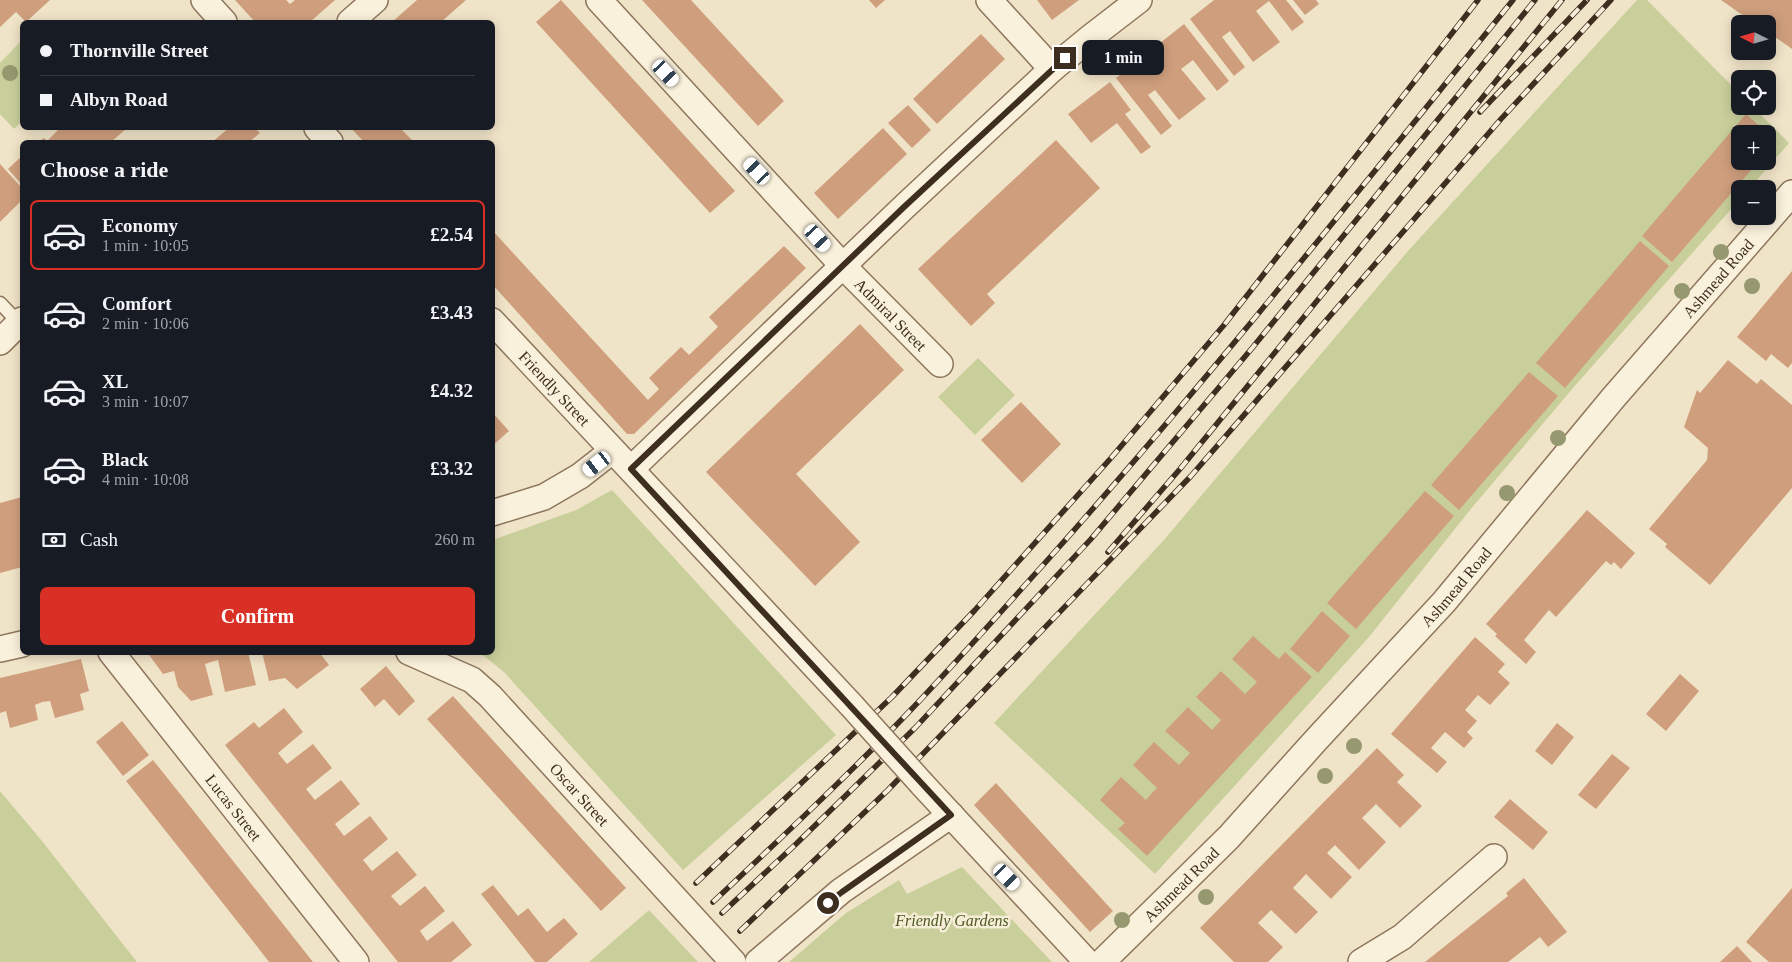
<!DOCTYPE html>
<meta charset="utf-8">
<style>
:root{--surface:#171b24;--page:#20242c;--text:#f1f3f6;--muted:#9ea1a6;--line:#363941;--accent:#d93025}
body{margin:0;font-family:"Times New Roman",serif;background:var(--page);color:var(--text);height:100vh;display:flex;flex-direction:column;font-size:19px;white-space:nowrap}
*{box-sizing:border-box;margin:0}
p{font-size:16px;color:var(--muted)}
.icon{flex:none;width:28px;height:28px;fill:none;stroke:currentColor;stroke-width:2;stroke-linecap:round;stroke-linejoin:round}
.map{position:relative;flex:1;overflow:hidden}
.side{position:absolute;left:20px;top:140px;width:475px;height:515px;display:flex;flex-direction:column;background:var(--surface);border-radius:8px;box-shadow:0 2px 12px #0003}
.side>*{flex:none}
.banner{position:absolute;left:20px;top:20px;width:475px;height:110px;border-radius:8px;box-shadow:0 2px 12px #0003;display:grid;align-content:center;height:110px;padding:0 20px;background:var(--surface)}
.needle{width:32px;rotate:275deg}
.buttons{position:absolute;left:1731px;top:15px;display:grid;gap:10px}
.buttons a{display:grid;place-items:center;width:45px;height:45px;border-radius:8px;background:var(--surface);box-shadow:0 2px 12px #0003;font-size:25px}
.end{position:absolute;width:22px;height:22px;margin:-11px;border:6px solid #3d2e20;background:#fff;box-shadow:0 0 0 2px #fff}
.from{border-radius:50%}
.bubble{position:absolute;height:35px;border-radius:8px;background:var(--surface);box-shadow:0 2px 12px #0003;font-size:16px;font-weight:700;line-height:35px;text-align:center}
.car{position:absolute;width:15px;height:30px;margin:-15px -8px;border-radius:6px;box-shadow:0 0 4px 1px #0007;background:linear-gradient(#fff 24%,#345 0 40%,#fff 0 76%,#345 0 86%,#fff 0)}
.banner b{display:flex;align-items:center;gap:18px;height:48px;font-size:19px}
.banner b+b{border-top:1px solid var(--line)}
.banner i{width:12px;height:12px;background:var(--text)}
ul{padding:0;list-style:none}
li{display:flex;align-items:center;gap:15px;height:70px;margin:0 10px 8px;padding:0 10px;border:2px solid transparent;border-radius:8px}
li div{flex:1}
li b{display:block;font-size:19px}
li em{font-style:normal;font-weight:700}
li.active{border-color:var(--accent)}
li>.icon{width:45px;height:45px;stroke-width:1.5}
h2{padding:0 20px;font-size:22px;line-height:60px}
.pay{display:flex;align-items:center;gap:12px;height:55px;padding:0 20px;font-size:19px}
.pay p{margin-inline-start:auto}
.action{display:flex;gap:10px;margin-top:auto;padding:10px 20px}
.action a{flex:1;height:58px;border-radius:8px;background:var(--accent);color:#fff;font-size:20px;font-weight:700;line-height:58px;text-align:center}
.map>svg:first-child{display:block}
.green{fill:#c9cf9b;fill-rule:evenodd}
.building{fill:#cf9f7d}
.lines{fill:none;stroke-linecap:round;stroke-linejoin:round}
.service-casing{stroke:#8d765c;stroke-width:15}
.minor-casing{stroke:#8d765c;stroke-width:28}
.service{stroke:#faf1dc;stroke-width:12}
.minor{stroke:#faf1dc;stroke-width:25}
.rail-casing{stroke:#3d2e20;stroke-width:5.5}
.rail{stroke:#f7eed8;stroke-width:4;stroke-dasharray:11;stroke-linecap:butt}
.minor-bridge-casing{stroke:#8d765c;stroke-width:28;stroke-linecap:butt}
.minor-bridge{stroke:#faf1dc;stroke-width:25}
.tree{fill:#96986f}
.route{stroke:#3d2e20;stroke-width:6}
.labels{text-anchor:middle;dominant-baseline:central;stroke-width:5;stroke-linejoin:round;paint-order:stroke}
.street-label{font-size:16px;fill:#3d2e20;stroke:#f7eed8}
.park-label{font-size:16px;font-style:italic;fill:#4d5a26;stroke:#f7eed8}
</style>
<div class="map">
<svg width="1792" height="962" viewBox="0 0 1792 962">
<rect width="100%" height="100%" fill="#f0e4c8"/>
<path class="green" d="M 1637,0 L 1647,0 L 1740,94 L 1740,106 L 1752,106 L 1789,143 L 1749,189 L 1740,189 L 1740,199 L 1573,388 L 1470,510 L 1369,637 L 1155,874 L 994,723 L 1163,541 L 1408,251 ZM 1740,134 L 1768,134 L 1768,161 L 1740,161 Z
M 22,40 L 22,121 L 14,129 L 0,114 L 0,63 Z
M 978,358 L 1015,395 L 975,435 L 938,397 Z
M 612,490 L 836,735 L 683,870 L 504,672 L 484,656 L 475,653 L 492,652 L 493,540 L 576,510 Z
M 0,791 L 42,841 L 137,962 L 0,962 Z
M 962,867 L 1052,962 L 789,962 L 846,913 L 899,880 L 907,894 Z
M 649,910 L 698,962 L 589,962 Z"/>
<path class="building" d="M 0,0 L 50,0 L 26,22 L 16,12 L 0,27 Z
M 235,0 L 286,0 L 290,4 L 295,0 L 335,0 L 310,22 L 255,22 Z
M 417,0 L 466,0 L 441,22 L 392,22 Z
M 561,0 L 735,191 L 710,213 L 536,22 Z
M 642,0 L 691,0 L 784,101 L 758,126 Z
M 869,0 L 885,0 L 876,8 Z
M 1037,0 L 1079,0 L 1052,20 Z
M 1214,0 L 1286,0 L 1304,22 L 1292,31 L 1269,1 L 1256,11 L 1280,42 L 1253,62 L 1230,31 L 1222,37 L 1245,67 L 1234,76 L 1190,19 Z
M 1293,0 L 1316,0 L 1319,4 L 1305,15 Z
M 1721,0 L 1792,0 L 1792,49 L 1768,32 L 1768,24 L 1755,24 Z
M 1184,24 L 1229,81 L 1217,91 L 1193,60 L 1181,69 L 1206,99 L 1179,120 L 1155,90 L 1148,95 L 1172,126 L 1161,135 L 1116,78 Z
M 981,34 L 1005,59 L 937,124 L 913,99 Z
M 1110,82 L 1131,110 L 1125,114 L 1151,147 L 1141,154 L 1117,123 L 1091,143 L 1068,114 Z
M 908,105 L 931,130 L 912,148 L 888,123 Z
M 1746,114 L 1776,141 L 1768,151 L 1768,134 L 1740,134 L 1740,161 L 1759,161 L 1672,262 L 1642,236 Z
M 60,128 L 127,128 L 111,142 L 38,142 L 44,138 L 47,141 Z
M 229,128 L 255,128 L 260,133 L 249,142 L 212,142 Z
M 351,128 L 400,128 L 414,142 L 364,142 Z
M 883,128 L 907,154 L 838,219 L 814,193 Z
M 1056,140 L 1100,188 L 987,294 L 995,303 L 971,326 L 918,269 Z
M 22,156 L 22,185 L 8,169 Z
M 0,164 L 22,188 L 22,200 L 0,222 Z
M 492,230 L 648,400 L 659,389 L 649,378 L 681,347 L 689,355 L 718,327 L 709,317 L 784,246 L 806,268 L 634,434 L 627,434 L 492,284 Z
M 1640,241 L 1669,266 L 1565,388 L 1536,363 Z
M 1792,271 L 1792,363 L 1788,368 L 1771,354 L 1766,361 L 1737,337 Z
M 860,324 L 904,370 L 796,474 L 860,542 L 815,586 L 706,472 Z
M 1728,360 L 1757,384 L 1761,379 L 1792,405 L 1792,488 L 1710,585 L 1665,547 L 1667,544 L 1649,529 L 1707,460 L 1708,448 L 1684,427 L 1697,390 L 1700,393 Z
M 1529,372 L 1558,396 L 1459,510 L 1431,485 Z
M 1021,402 L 1061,444 L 1022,483 L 981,440 Z
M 492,412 L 509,431 L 492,446 Z
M 1425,491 L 1454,516 L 1356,629 L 1327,603 Z
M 22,497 L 22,567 L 0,573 L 0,503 Z
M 1587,510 L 1635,553 L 1621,569 L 1614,562 L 1611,565 L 1606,561 L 1556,617 L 1549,610 L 1524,640 L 1536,652 L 1526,664 L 1495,636 L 1497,634 L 1486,624 Z
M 1322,611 L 1350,636 L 1318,673 L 1290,649 Z
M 1253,636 L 1279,659 L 1285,652 L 1312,677 L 1147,856 L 1118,829 L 1125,823 L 1100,800 L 1121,777 L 1146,800 L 1151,794 L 1157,788 L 1133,765 L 1154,742 L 1179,765 L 1190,753 L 1165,731 L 1188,707 L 1212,730 L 1221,720 L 1196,697 L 1221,671 L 1245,694 L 1257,682 L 1232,659 Z
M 1475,637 L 1505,664 L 1498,672 L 1510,683 L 1490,705 L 1478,695 L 1465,710 L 1477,721 L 1467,732 L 1473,738 L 1464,748 L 1445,732 L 1431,748 L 1447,762 L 1437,773 L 1391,734 Z
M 147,652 L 248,652 L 256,685 L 225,692 L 218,660 L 211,662 L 205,664 L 213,695 L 191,701 L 178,687 L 174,671 L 163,674 Z
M 262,652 L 319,652 L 329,665 L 297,689 L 285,678 L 269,681 Z
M 81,659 L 89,691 L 80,694 L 84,710 L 55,718 L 50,701 L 42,702 L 35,705 L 38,720 L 10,728 L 6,711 L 0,713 L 0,678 Z
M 386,666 L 415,701 L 399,716 L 384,699 L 375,707 L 360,689 Z
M 1680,674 L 1699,691 L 1666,731 L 1646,714 Z
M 453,696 L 626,888 L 601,911 L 427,719 Z
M 284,708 L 303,732 L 278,753 L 287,764 L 313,744 L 332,768 L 306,789 L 315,800 L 341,780 L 360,804 L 335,824 L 344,836 L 370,816 L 388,839 L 363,860 L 372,871 L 397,851 L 417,875 L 391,896 L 400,906 L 425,886 L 445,911 L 420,931 L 427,941 L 453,921 L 472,945 L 451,962 L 398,962 L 225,745 L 254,722 L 259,728 Z
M 122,721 L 149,755 L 123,776 L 96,742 Z
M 1557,723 L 1574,737 L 1552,765 L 1535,751 Z
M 1377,748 L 1404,775 L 1397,782 L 1422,806 L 1400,828 L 1376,804 L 1362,818 L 1386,842 L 1359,870 L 1335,845 L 1327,853 L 1352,877 L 1331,899 L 1306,874 L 1293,888 L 1318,912 L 1296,934 L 1271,910 L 1258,923 L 1283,947 L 1268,962 L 1234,962 L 1200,928 Z
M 1612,754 L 1630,768 L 1596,809 L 1578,795 Z
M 153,760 L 181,795 L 313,962 L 269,962 L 252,940 L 126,781 Z
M 996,783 L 1113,911 L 1090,932 L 974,805 Z
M 1510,799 L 1548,832 L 1533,850 L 1494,817 Z
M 1524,878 L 1567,932 L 1548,947 L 1540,937 L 1508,962 L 1425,962 L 1508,896 L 1506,893 Z
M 493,885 L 518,916 L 528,908 L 547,932 L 564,918 L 578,934 L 547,962 L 535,962 L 481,894 Z
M 1792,888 L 1792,962 L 1769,962 L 1746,942 Z
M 1737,946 L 1752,962 L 1720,962 Z"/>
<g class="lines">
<g class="service-casing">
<path id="service" d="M 0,303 L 19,323"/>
</g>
<g class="minor-casing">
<g id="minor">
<path d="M 204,0 L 224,22"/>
<path id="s1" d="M 599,0 L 843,266 L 940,364"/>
<path d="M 989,0 L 1052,69"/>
<path d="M 350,22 L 375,0"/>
<path d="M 317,128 L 330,142"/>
<path id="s2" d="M 492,321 L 852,706"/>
<path d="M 0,342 L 22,320"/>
<path d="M 631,469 L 904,207 L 1052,69 L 1091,37 L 1139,0"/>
<path d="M 492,513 L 544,497 L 580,476 L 612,451"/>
<path d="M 0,649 L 22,644"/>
<path id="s3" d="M 111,652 L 356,962"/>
<path id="s4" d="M 409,652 L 472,680 L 490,696 L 733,962"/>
<path d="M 922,784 L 1087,962"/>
<path d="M 758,962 L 841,891 L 951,815"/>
<path id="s5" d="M 1102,962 L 1229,837 L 1316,740 L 1444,602 L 1614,397 L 1792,193"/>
<path d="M 1361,962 L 1402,937 L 1494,857"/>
</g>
</g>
<use href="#service" class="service"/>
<use href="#minor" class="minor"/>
<g class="rail-casing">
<path id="rail" d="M 1480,112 L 1587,0
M 1108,552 L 1180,469 L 1562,0
M 696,883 L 892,697 L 975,610 L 1111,458 L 1224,325 L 1478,0
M 713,902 C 778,841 843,780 905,716 C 952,667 998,615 1044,564 C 1207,382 1359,190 1513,0
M 722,913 L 795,845 L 915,728 L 1091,539 L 1253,347 L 1535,0
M 740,931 L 888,790 L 1191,476 L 1501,119 L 1611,0"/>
</g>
<use href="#rail" class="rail"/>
<g class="minor-bridge-casing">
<path id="minor-bridge" d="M 852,706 L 922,784"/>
</g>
<use href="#minor-bridge" class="minor-bridge"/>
</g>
<g class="tree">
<circle cx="10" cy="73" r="8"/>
<circle cx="1721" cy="252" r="8"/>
<circle cx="1752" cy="286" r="8"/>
<circle cx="1682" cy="291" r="8"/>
<circle cx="1558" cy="438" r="8"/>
<circle cx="1507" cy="493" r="8"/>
<circle cx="1354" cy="746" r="8"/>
<circle cx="1325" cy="776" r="8"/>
<circle cx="1206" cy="897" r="8"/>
<circle cx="1122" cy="920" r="8"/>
</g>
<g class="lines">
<path class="route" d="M 828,903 L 842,892 L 951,815 L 631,469 L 904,207 L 1065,58"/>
</g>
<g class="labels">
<g class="street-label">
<text stroke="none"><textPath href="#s5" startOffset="921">Ashmead Road</textPath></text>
<text stroke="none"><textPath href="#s1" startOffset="429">Admiral Street</textPath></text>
<text stroke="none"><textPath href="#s2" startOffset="92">Friendly Street</textPath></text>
<text stroke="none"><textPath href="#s5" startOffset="516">Ashmead Road</textPath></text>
<text stroke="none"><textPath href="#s4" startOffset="226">Oscar Street</textPath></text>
<text stroke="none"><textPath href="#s3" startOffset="198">Lucas Street</textPath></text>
<text stroke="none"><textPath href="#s5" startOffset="111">Ashmead Road</textPath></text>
</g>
<g class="park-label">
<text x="952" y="920">Friendly Gardens</text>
</g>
</g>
</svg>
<div class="buttons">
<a><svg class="needle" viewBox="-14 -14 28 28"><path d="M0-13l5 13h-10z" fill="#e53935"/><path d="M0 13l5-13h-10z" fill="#9ea1a6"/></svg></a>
<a><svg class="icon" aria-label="locate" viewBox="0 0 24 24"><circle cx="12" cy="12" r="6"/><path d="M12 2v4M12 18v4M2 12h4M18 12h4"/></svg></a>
<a>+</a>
<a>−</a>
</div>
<i class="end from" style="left:828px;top:903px"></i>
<i class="end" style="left:1065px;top:58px"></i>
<div class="bubble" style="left:1082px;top:40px;width:82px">1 min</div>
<i class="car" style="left:666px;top:73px;rotate:137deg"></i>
<i class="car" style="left:757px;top:171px;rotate:317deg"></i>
<i class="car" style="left:818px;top:238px;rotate:138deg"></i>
<i class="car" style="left:597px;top:464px;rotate:233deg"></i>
<i class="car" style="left:1007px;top:877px;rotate:136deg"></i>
<div class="banner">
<b><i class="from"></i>Thornville Street</b>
<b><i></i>Albyn Road</b>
</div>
<section class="side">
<h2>Choose a ride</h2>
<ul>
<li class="active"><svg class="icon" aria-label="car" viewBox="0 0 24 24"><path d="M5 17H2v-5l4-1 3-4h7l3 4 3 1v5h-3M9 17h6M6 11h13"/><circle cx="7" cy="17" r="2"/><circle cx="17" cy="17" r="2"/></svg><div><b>Economy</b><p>1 min · 10:05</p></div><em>£2.54</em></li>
<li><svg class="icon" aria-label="car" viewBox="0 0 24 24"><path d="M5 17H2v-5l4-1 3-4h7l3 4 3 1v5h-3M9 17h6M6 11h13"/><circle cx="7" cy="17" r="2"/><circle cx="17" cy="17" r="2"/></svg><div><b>Comfort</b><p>2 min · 10:06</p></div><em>£3.43</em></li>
<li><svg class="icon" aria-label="car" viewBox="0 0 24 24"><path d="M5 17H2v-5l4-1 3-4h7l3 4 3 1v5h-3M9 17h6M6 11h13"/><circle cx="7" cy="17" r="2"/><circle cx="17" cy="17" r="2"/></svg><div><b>XL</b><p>3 min · 10:07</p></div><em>£4.32</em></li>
<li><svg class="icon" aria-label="car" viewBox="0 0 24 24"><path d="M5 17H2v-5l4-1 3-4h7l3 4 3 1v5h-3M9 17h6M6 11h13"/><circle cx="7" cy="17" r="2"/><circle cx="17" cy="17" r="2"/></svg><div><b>Black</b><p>4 min · 10:08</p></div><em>£3.32</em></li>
</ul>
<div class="pay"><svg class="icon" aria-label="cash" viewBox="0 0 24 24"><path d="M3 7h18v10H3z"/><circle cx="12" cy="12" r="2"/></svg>Cash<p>260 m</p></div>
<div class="action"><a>Confirm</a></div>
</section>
</div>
